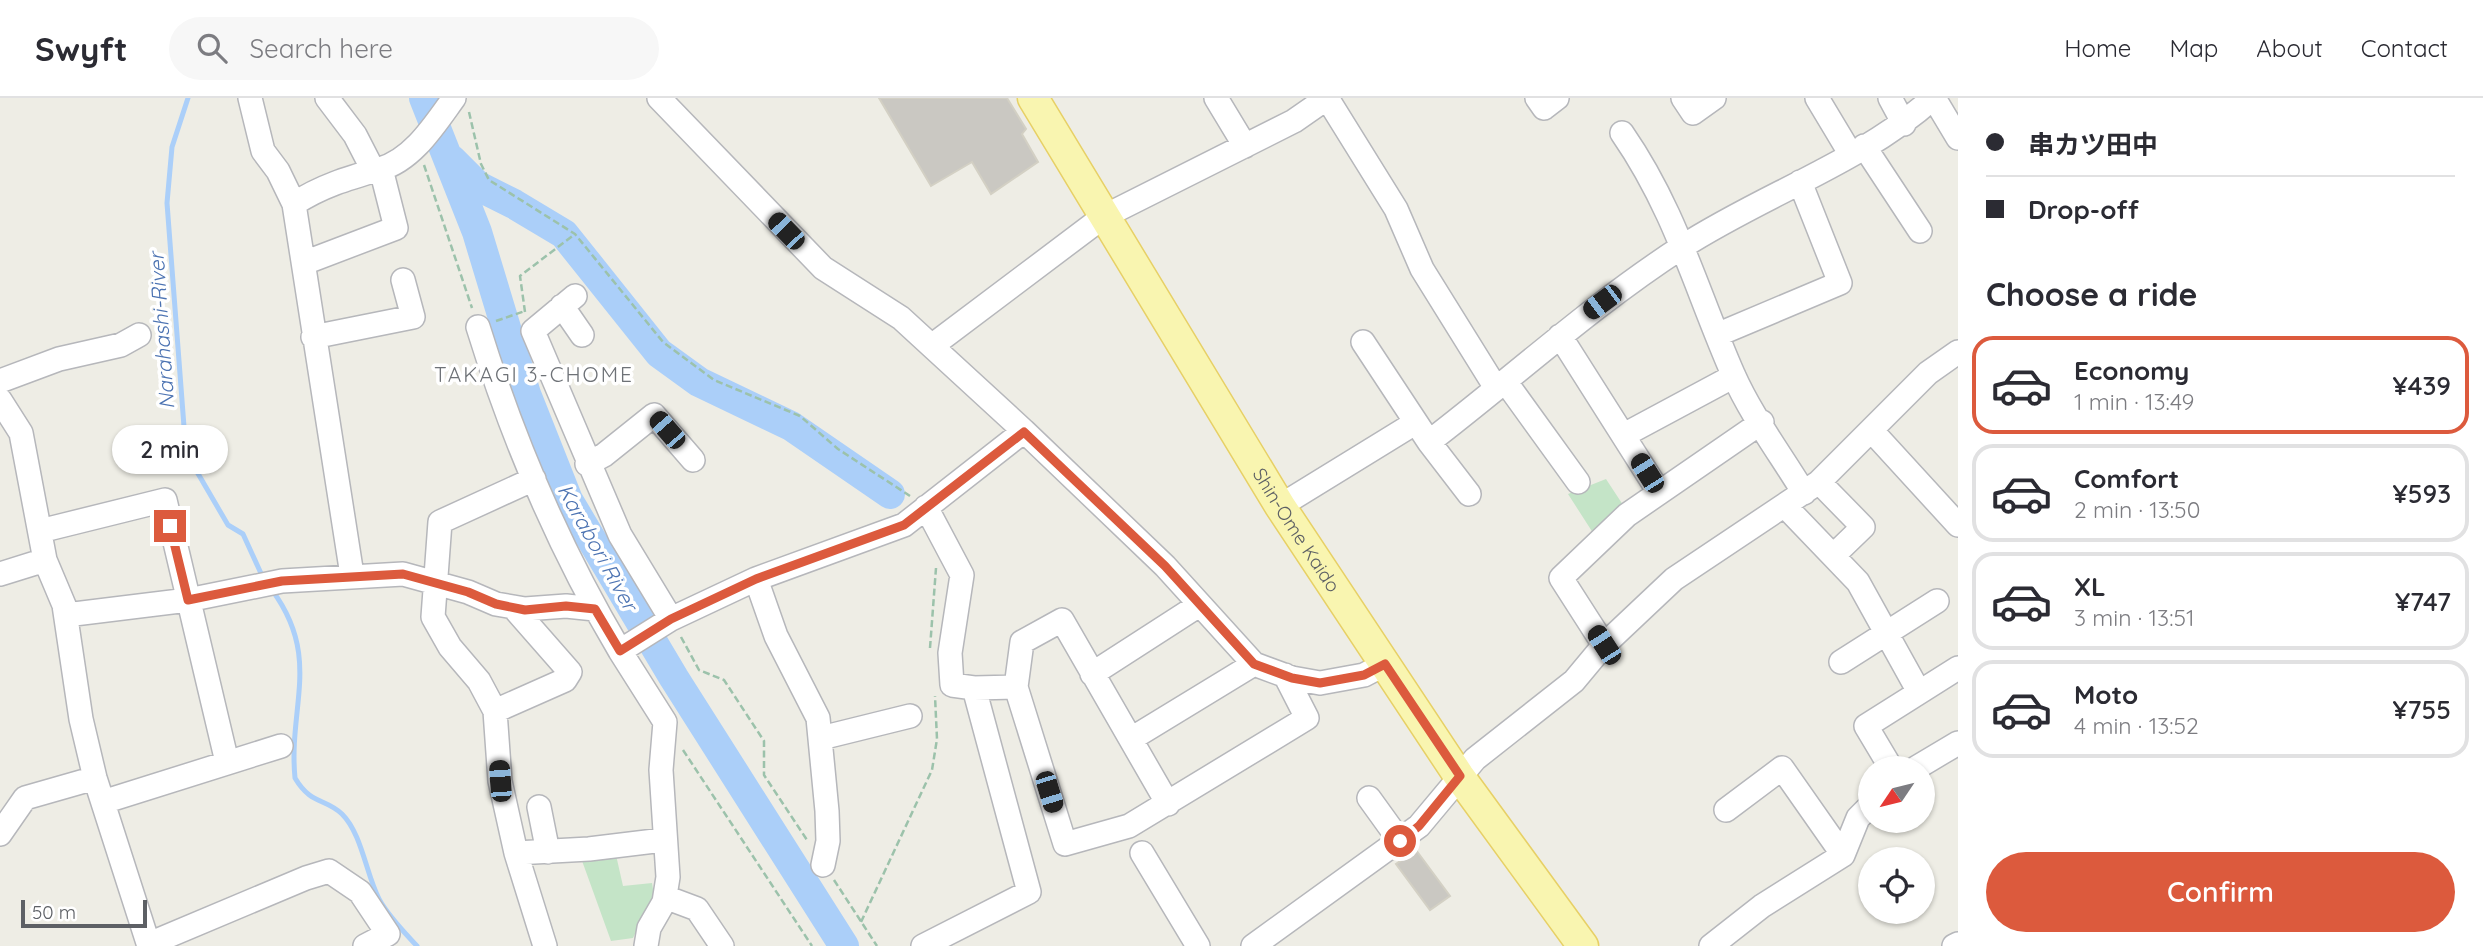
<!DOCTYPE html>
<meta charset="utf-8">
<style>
:root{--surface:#fff;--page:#f7f7f7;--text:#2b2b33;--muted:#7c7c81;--line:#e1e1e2;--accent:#dc5a3d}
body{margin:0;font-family:Quicksand,"Noto Sans JP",sans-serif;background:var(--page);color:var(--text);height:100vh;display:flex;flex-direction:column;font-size:26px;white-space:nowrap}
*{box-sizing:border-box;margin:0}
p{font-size:23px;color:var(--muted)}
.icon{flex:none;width:38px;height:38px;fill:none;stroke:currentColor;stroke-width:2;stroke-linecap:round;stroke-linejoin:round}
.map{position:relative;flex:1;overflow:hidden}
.details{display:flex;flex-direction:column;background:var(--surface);width:525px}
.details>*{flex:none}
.guide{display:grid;align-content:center;height:154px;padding:0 28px;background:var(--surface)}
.needle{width:46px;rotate:235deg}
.tools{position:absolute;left:1858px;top:658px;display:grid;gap:14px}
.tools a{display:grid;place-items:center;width:77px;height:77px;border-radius:50%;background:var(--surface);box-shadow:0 2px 5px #0004;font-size:35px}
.scale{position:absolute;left:21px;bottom:18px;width:126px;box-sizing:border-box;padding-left:7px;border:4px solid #5d6065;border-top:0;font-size:19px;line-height:24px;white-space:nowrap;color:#5d6065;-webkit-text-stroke:5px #fff;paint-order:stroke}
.end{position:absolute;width:32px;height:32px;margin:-16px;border:9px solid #dc5a3d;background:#fff;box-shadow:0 0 0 4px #fff}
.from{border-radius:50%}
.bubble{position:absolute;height:49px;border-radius:24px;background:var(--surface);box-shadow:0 2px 5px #0004;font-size:23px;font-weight:600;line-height:49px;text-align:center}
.car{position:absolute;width:21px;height:42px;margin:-21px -10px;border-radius:9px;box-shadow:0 0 5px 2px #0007;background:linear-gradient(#222 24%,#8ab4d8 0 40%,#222 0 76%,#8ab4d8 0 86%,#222 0)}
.guide b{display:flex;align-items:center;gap:24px;height:66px;font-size:26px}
.guide b+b{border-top:2px solid var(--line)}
.guide i{width:18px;height:18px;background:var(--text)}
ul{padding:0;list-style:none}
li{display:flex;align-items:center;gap:21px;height:98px;margin:0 14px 10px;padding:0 14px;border:4px solid var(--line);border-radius:21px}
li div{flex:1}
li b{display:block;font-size:26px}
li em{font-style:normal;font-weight:600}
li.current{border-color:var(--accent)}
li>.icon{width:63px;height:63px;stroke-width:1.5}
h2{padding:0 28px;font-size:32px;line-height:84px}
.button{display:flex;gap:14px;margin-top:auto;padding:14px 28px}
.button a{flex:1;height:80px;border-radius:42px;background:var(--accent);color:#fff;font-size:28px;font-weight:600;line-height:80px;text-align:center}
header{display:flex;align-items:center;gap:42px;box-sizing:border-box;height:98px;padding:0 35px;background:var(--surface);border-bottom:2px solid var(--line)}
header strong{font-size:33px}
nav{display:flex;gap:38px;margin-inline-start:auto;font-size:24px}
.search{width:490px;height:63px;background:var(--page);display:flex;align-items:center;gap:18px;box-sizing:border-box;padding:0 24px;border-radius:38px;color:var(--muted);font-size:26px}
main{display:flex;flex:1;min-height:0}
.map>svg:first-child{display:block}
.green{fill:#c4e4c7}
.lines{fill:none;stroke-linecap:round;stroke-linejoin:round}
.stream{stroke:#abcff9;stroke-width:5}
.river{stroke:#abcff9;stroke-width:30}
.building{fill:#cac8c2;stroke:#d3d0c4;stroke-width:2}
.minor-casing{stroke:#b6b7bb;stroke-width:26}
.major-casing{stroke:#e7d066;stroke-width:33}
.path{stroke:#9cc2ab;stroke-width:2.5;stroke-dasharray:7 3.5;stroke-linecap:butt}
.minor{stroke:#fff;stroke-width:23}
.major{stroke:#f9f5b0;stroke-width:30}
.route{stroke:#dc5a3d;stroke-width:9}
.labels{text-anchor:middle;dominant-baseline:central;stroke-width:7;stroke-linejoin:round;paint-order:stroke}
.street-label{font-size:19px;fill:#5d6065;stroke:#fff}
.water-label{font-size:21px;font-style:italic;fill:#4c73b2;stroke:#fff}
.neighbourhood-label{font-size:21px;letter-spacing:2px;fill:#6e7277;stroke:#fff}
</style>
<header>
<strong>Swyft</strong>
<div class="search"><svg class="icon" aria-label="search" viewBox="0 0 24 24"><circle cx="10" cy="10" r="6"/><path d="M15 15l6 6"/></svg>Search here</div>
<nav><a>Home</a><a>Map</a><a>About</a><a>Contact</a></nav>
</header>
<main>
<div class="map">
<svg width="1958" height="848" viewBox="0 0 1958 848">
<rect width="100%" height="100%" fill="#eeede5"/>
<path class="green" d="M 1606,381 L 1625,410 L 1595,438 L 1568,396 Z
M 616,757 L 623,788 L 652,785 L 654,797 L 633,840 L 611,843 L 581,760 Z"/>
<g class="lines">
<path class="stream" d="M 188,0 L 172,49 L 167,105 L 186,355 L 228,427 L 243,436 L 264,482
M 272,492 C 322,560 288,608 295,680 C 311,707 325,700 342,716 C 362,736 366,776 379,801 C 388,818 404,834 417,848"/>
<path class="river" d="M 424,0 L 477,134 L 526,296 L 568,402 L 674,580 L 844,848
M 452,62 L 478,88 L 514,106 L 564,136 L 659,255 L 699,284 L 791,328 L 890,396"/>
</g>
<path class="building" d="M 879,0 L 1007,0 L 1026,31 L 1022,36 L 1038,64 L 991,96 L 972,64 L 931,88 Z
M 1416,752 L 1450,798 L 1430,812 L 1396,766 Z"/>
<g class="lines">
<g class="minor-casing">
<path id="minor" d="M 250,0 L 263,53 L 278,73 L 294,106
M 327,0 L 355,37 L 373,72
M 1216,0 L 1245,48
M 1327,0 L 1396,111 L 1422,171 L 1496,290
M 1537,0 L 1544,10 L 1557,0
M 1683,0 L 1693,15 L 1714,0
M 1817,0 L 1850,55
M 1890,0 L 1904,26
M 1934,0 L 1958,40
M 1622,35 C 1676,113 1696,192 1733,276 C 1751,317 1781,357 1804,395
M 1864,48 L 1920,133
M 304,165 L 396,130 L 381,71
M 575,198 L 533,233 L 620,437 L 671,521
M 562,208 L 582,237
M 478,229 C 513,342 560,452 620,553
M 1719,236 L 1840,185 L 1800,84
M 1560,238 L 1659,394
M 313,239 L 413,219 L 403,182
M 1363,244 L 1429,344 C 1514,279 1592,207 1682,149 C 1762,97 1862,64 1933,0
M 933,247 L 1103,119 L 1294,23 L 1327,0
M 0,283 L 59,261 L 121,247 L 139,237
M 1505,283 L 1578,384
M 0,302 L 21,335 L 45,462 L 64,507 L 81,621 L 95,680 L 149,848
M 1871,332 L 1958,427
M 1024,333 L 1165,468 L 1254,566 L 1292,580 L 1320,585 L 1364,577 L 1385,566
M 1624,337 L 1734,278
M 1429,344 L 1469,396
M 587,366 L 604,357 L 654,317 L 693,362
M 534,381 L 440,424 L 433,519 L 450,549 L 479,583 L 495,613 L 500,683 L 516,755 L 545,848
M 1819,384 L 1863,429 L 1833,458
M 1280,408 L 1415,325
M 1785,408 L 1858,484 L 1919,594
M 926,409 L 962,477 L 950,555 L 952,587 L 974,590 L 1016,589 L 1022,544 L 1062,522 L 1168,706
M 40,433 L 165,402 L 227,664
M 0,476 L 45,462
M 352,477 L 294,106 C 321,88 349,80 380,71 C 413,62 435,26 454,0
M 756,481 L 776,538 L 818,620 L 827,713 L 828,743 L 823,767
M 66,517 L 188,502 L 282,483 L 403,476 L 468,494 L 496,506 L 525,511 L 566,508 L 595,511
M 1604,547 L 1561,480 L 1627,417 L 1762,324
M 1841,564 L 1937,503
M 1092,576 L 1199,507
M 1016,589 L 1065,746 L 1129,728 L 1307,620 L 1285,577
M 495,613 L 565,582 L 570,574 L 513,509
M 821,640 L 910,618
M 1131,641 L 1254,566
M 1891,670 L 1866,628 L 1958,570
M 1916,670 L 1958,645
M 1369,700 L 1400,743
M 103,704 L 281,648
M 539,709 L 548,754
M 1726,712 L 1782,670 L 1843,757
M 0,736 L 25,700 L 95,680
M 516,755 L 589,751 L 663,742
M 1142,755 L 1198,848
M 665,799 L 697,811 L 722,848
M 149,846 L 306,780 L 329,773 L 360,794 L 388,836 L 365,848
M 646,848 L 649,830 L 664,804 L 668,779 L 661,672 L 665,624 L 620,553 L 671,521 L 756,481 L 904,427 L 1024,333 L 901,220 L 823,170 L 659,0
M 923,848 L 1029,794 L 974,590
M 1253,848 L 1419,728 L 1475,661 L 1574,583 L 1604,547 L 1674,481 L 1819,384 L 1928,275 L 1958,254
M 1711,848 L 1762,808 L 1843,757 L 1858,720 L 1871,707
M 1954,848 L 1958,846"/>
</g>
<g class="major-casing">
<g id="major">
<path id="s1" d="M 1033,0 L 1280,408 L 1459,678 L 1583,848"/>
</g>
</g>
<path class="path" d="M 469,14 L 481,66 L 489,82 L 575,136 L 663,244 L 714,282 L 800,318 L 838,351 L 910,398
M 424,67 L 472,210
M 525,214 L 520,178 L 575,136
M 496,223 L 525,213
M 681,539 L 699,572 L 724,582 L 764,643 L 764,677 L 807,742
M 930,550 L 936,470
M 683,652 L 812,848
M 834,782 L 877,848
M 861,824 L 932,672 L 937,641 L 935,598"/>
<use href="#minor" class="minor"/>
<use href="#major" class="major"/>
</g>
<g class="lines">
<path class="route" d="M 170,428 L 188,502 L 282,483 L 403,476 L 468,494 L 496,506 L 525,512 L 566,508 L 595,511 L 620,553 L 671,521 L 756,481 L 904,427 L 1024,334 L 1165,468 L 1254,566 L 1292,580 L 1320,585 L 1364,577 L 1385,566 L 1460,678 L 1419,728 L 1400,743"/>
</g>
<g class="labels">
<g class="street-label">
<text stroke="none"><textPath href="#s1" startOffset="506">Shin-Ome Kaido</textPath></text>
</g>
<g class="water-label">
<text transform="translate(161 233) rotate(-94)">Narahashi-River</text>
<text transform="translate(598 449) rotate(61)">Karabori River</text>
</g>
<g class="neighbourhood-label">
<text x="534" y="276">TAKAGI 3-CHOME</text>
</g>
</g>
</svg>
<div class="tools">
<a><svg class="needle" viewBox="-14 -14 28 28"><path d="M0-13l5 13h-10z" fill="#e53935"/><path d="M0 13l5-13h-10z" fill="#7c7c81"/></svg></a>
<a><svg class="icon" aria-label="locate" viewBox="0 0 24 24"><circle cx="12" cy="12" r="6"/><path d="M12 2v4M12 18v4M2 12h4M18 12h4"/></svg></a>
</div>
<div class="scale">50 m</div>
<i class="end from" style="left:1400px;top:743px"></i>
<i class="end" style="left:170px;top:428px"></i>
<div class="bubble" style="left:112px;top:327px;width:116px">2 min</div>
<i class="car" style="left:786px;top:133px;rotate:316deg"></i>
<i class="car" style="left:1602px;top:204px;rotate:233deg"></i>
<i class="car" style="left:667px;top:332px;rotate:319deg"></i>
<i class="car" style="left:1647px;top:375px;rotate:328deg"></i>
<i class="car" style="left:1604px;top:547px;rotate:327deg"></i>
<i class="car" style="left:500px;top:683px;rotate:356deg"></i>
<i class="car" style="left:1049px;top:694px;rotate:163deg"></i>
</div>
<section class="details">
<div class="guide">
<b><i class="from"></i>串カツ田中</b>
<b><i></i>Drop-off</b>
</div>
<h2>Choose a ride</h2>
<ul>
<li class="current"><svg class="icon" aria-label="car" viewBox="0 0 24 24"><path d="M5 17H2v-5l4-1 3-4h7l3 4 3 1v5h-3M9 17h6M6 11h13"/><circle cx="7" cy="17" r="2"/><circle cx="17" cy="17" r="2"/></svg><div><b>Economy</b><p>1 min · 13:49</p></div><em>¥439</em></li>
<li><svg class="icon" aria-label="car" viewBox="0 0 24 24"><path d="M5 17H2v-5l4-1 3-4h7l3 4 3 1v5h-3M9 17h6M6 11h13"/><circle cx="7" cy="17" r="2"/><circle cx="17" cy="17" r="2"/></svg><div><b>Comfort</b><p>2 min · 13:50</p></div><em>¥593</em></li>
<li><svg class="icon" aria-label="car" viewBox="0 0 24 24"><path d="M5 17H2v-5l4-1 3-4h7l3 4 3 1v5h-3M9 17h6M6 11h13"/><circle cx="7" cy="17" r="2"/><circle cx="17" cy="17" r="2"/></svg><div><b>XL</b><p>3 min · 13:51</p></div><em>¥747</em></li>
<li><svg class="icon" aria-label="car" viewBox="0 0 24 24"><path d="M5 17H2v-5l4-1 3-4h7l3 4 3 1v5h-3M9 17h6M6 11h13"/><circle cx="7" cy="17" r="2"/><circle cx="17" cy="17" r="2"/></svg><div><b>Moto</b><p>4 min · 13:52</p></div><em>¥755</em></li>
</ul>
<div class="button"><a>Confirm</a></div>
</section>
</main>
